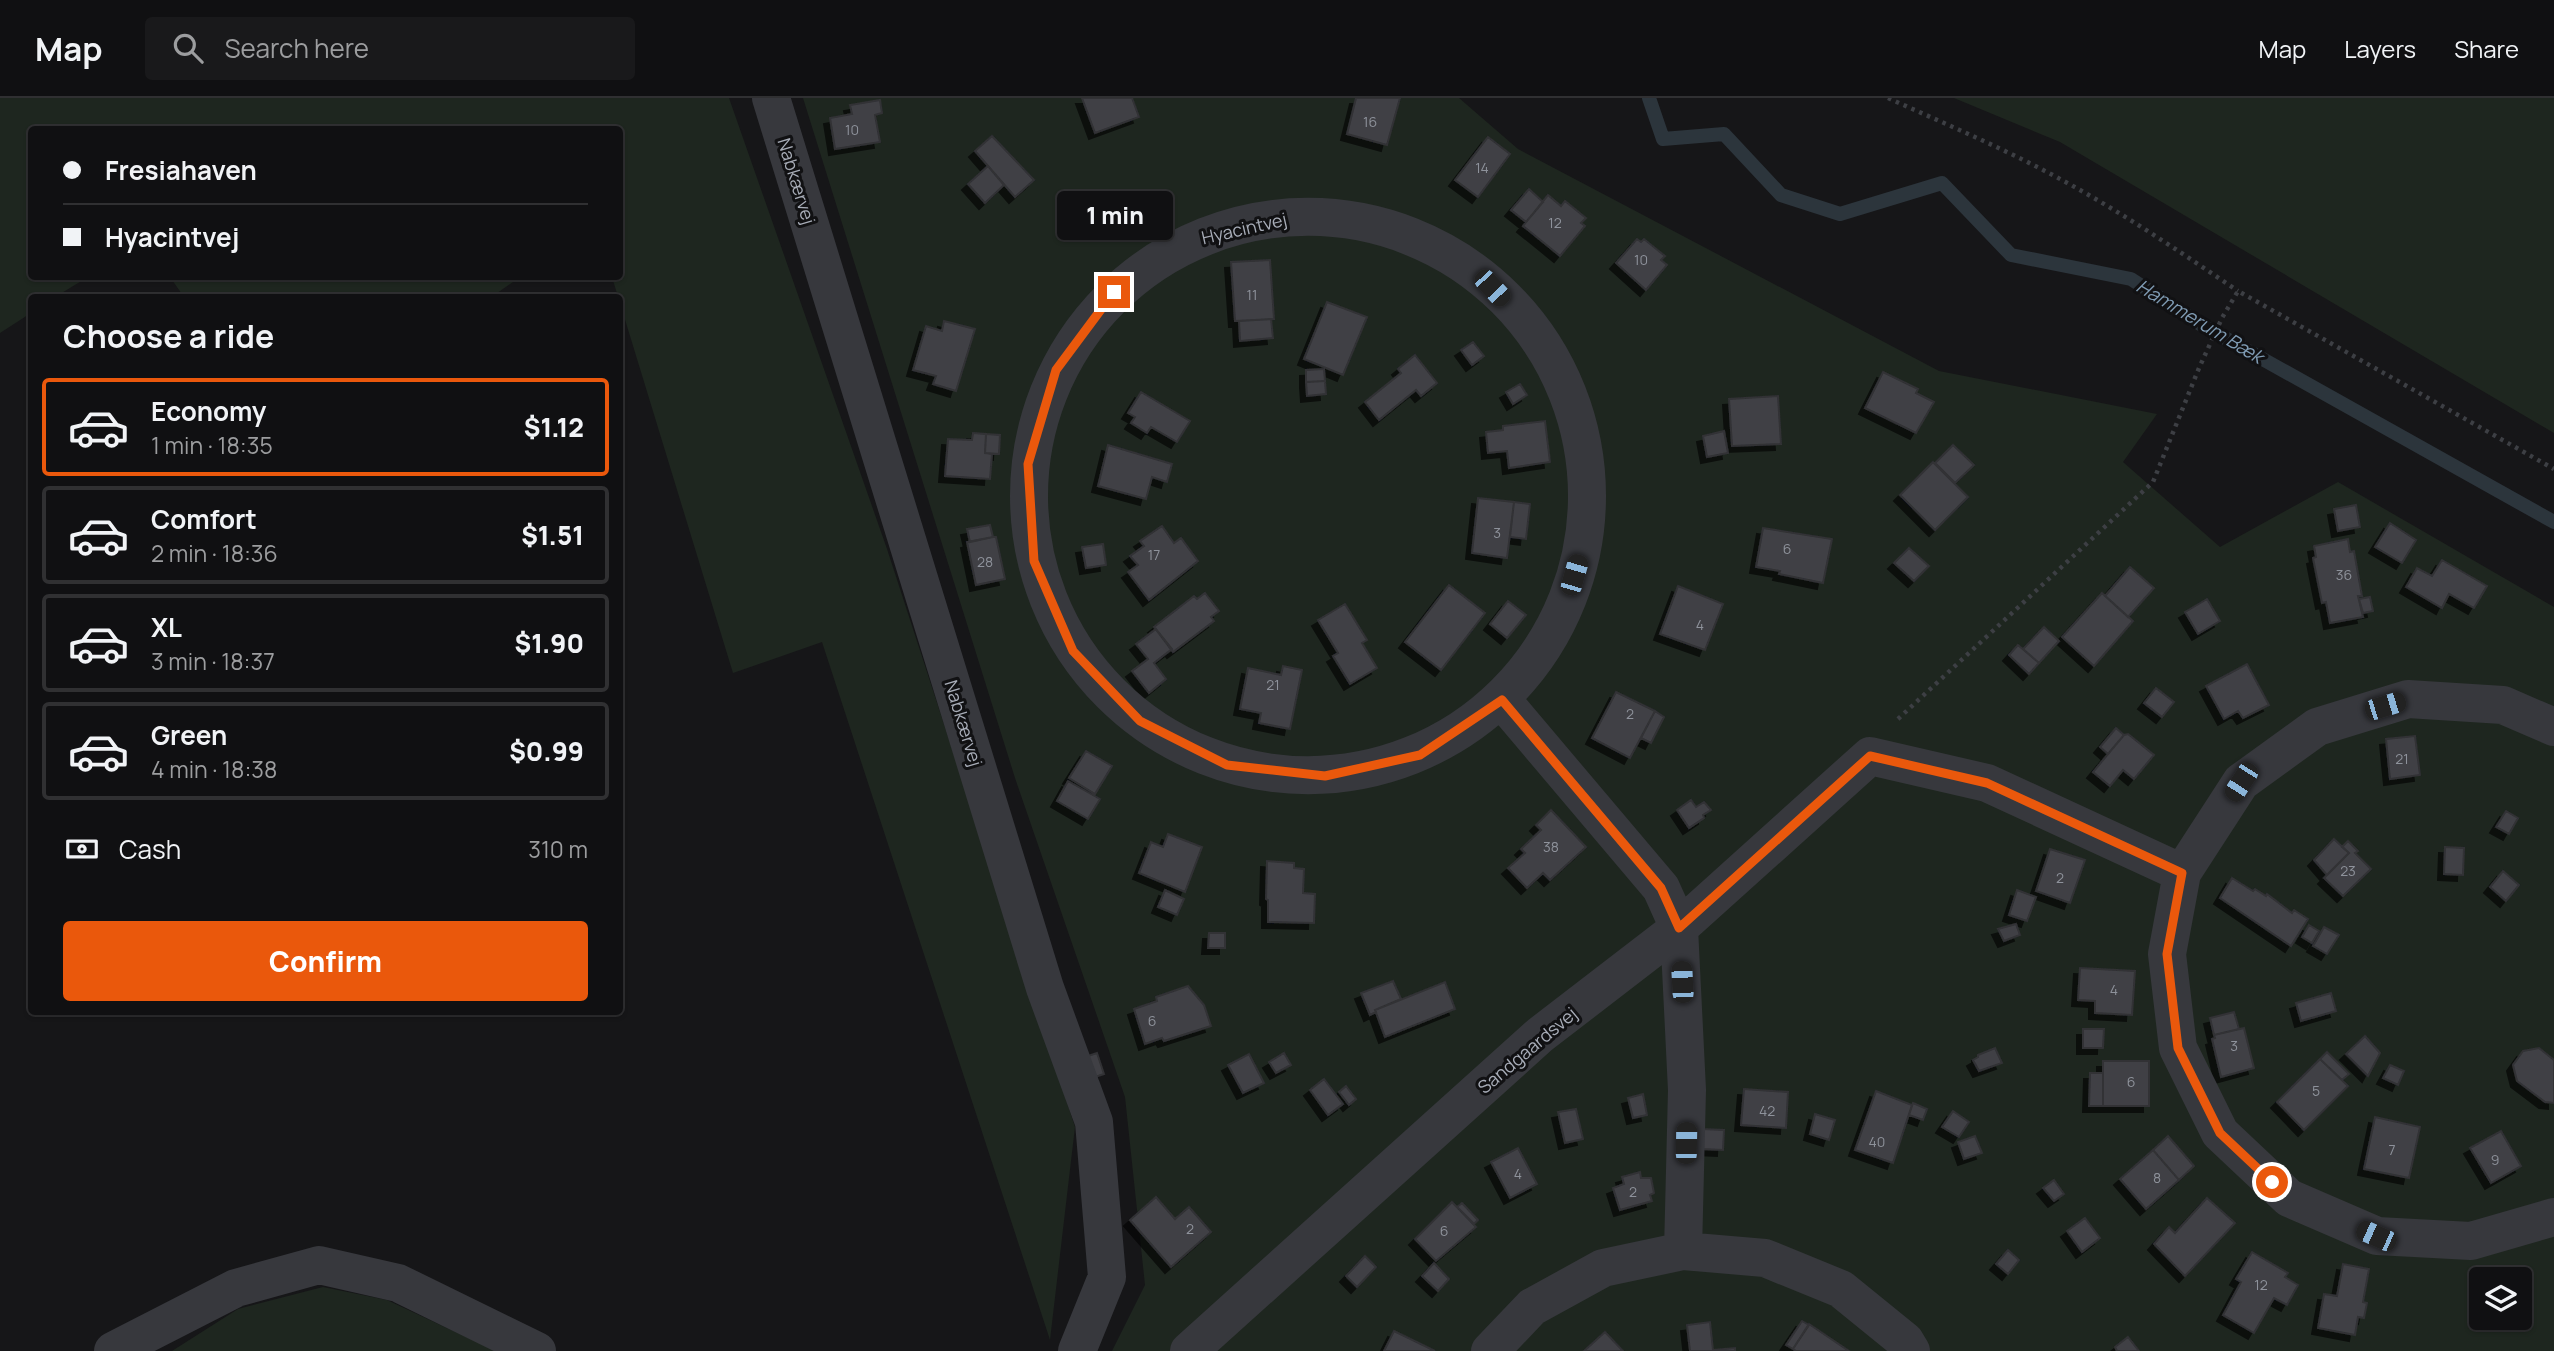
<!DOCTYPE html>
<meta charset="utf-8">
<style>
:root{--surface:#101012;--page:#19191b;--text:#f1f3f6;--muted:#9c9d9f;--line:#303032;--accent:#ea580c}
body{margin:0;font-family:Manrope,sans-serif;background:var(--page);color:var(--text);height:100vh;display:flex;flex-direction:column;font-size:26px;white-space:nowrap}
*{box-sizing:border-box;margin:0}
p{font-size:23px;color:var(--muted)}
.icon{flex:none;width:38px;height:38px;fill:none;stroke:currentColor;stroke-width:2;stroke-linecap:round;stroke-linejoin:round}
.map{position:relative;flex:1;overflow:hidden}
.details{position:absolute;left:28px;top:196px;width:595px;height:721px;display:flex;flex-direction:column;background:var(--surface);border-radius:7px;box-shadow:0 2px 5px #0004,0 0 0 2px var(--line)}
.details>*{flex:none}
.banner{position:absolute;left:28px;top:28px;width:595px;height:154px;border-radius:7px;box-shadow:0 2px 5px #0004,0 0 0 2px var(--line);display:grid;align-content:center;height:154px;padding:0 35px;background:var(--surface)}
.buttons{position:absolute;left:2469px;top:1169px;display:grid;gap:14px}
.buttons a{display:grid;place-items:center;width:63px;height:63px;border-radius:7px;background:var(--surface);box-shadow:0 2px 5px #0004,0 0 0 2px var(--line);font-size:35px}
.end{position:absolute;width:32px;height:32px;margin:-16px;border:9px solid #ea580c;background:#fff;box-shadow:0 0 0 4px #fff}
.from{border-radius:50%}
.bubble{position:absolute;height:49px;border-radius:7px;background:var(--surface);box-shadow:0 2px 5px #0004,0 0 0 2px var(--line);font-size:23px;font-weight:800;line-height:49px;text-align:center}
.car{position:absolute;width:21px;height:42px;margin:-21px -10px;border-radius:9px;box-shadow:0 0 5px 2px #0007;background:linear-gradient(#222 24%,#8ab4d8 0 40%,#222 0 76%,#8ab4d8 0 86%,#222 0)}
.banner b{display:flex;align-items:center;gap:24px;height:66px;font-size:26px}
.banner b+b{border-top:2px solid var(--line)}
.banner i{width:18px;height:18px;background:var(--text)}
ul{padding:0;list-style:none}
li{display:flex;align-items:center;gap:21px;height:98px;margin:0 14px 10px;padding:0 21px;border:4px solid var(--line);border-radius:7px}
li div{flex:1}
li b{display:block;font-size:26px}
li em{font-style:normal;font-weight:800}
li.current{border-color:var(--accent)}
li>.icon{width:63px;height:63px;stroke-width:1.5}
h2{padding:0 35px;font-size:32px;line-height:84px}
.pay{display:flex;align-items:center;gap:18px;height:77px;padding:0 35px;font-size:26px}
.pay p{margin-inline-start:auto}
.primary-button{display:flex;gap:14px;margin-top:auto;padding:14px 35px}
.primary-button a{flex:1;height:80px;border-radius:7px;background:var(--accent);color:#fff;font-size:28px;font-weight:800;line-height:80px;text-align:center}
header{display:flex;align-items:center;gap:42px;box-sizing:border-box;height:98px;padding:0 35px;background:var(--surface);border-bottom:2px solid var(--line)}
header strong{font-size:33px}
nav{display:flex;gap:38px;margin-inline-start:auto;font-size:24px}
.search{width:490px;height:63px;background:var(--page);display:flex;align-items:center;gap:18px;box-sizing:border-box;padding:0 24px;border-radius:7px;color:var(--muted);font-size:26px}
.map>svg:first-child{display:block}
.green{fill:#1e261f;fill-rule:evenodd}
.lines{fill:none;stroke-linecap:round;stroke-linejoin:round}
.stream{stroke:#2c353c;stroke-width:14}
.building{fill:#404145;stroke:#303034;stroke-width:2;filter:url(#shadow)}
.path{stroke:#3d3f44;stroke-width:4.5;stroke-dasharray:3.5 5;stroke-linecap:butt}
.minor{stroke:#37383d;stroke-width:38}
.route{stroke:#ea580c;stroke-width:9}
.labels{text-anchor:middle;dominant-baseline:central;stroke-width:6;stroke-linejoin:round;paint-order:stroke}
.number-label{font-size:14px;fill:#8e929b}
.street-label{font-size:18px;fill:#a8adb8;stroke:#111113}
.water-label{font-size:19px;font-style:italic;fill:#7f9bb3;stroke:#111113}
</style>
<header>
<strong>Map</strong>
<div class="search"><svg class="icon" aria-label="search" viewBox="0 0 24 24"><circle cx="10" cy="10" r="6"/><path d="M15 15l6 6"/></svg>Search here</div>
<nav><a>Map</a><a>Layers</a><a>Share</a></nav>
</header>
<div class="map">
<svg width="2554" height="1253" viewBox="0 0 2554 1253">
<defs>
<filter id="shadow"><feDropShadow dx="-6" dy="6" stdDeviation="0" flood-color="#0009"/></filter>
</defs>
<rect width="100%" height="100%" fill="#161618"/>
<path class="green" d="M 0,0 L 729,0 L 887,451 L 1075,1029 L 1050,1242 L 822,544 L 733,575 L 612,179 L 620,178 L 620,32 L 32,32 L 32,178 L 88,179 L 55,199 L 32,200 L 31,215 L 0,235 Z
M 803,0 L 1459,0 L 1518,51 L 1939,273 L 2157,316 L 2123,364 L 2220,449 L 2338,384 L 2554,509 L 2554,1253 L 1112,1253 L 1145,1187 L 1125,999 L 1015,680 ZM 2482,1181 L 2520,1181 L 2520,1220 L 2482,1220 Z
M 1954,0 L 2554,0 L 2554,335 L 2060,44 Z
M 170,179 L 520,179 L 490,200 L 184,199 Z
M 323,1189 L 387,1202 L 496,1253 L 172,1253 L 238,1211 Z"/>
<g class="lines">
<path class="stream" d="M 1649,0 L 1663,41 L 1724,36 L 1781,97 L 1840,116 L 1942,85 L 2011,157 L 2131,181 L 2200,226 L 2554,424"/>
</g>
<path class="building" d="M 1082,0 L 1132,0 L 1139,19 L 1095,35 Z
M 1356,0 L 1400,0 L 1387,47 L 1347,36 Z
M 880,2 L 882,15 L 875,17 L 880,44 L 835,51 L 830,20 L 852,16 L 850,7 Z
M 992,38 L 1034,82 L 1015,99 L 975,53 Z
M 1488,39 L 1510,56 L 1478,99 L 1455,82 Z
M 988,68 L 1004,87 L 985,105 L 968,86 Z
M 1529,91 L 1543,104 L 1526,124 L 1511,112 Z
M 1548,97 L 1561,108 L 1565,103 L 1586,120 L 1581,125 L 1585,128 L 1560,158 L 1523,128 Z
M 1637,141 L 1641,144 L 1644,141 L 1665,158 L 1661,162 L 1667,167 L 1646,192 L 1616,165 Z
M 1270,162 L 1274,221 L 1235,223 L 1231,164 Z
M 1327,204 L 1367,219 L 1343,277 L 1304,261 Z
M 1271,221 L 1273,240 L 1240,243 L 1239,223 Z
M 944,223 L 975,231 L 956,293 L 933,286 L 936,278 L 913,272 L 926,228 L 942,233 Z
M 1473,244 L 1484,258 L 1472,267 L 1461,252 Z
M 1415,257 L 1437,285 L 1421,298 L 1416,292 L 1379,322 L 1365,304 L 1401,275 L 1398,271 Z
M 1324,271 L 1325,283 L 1306,284 L 1306,272 Z
M 1883,274 L 1918,291 L 1916,295 L 1934,304 L 1916,335 L 1865,310 Z
M 1325,283 L 1326,296 L 1307,298 L 1306,284 Z
M 1520,286 L 1527,297 L 1513,306 L 1506,294 Z
M 1141,294 L 1190,323 L 1177,344 L 1151,329 L 1147,335 L 1131,325 L 1135,319 L 1128,315 Z
M 1778,298 L 1781,346 L 1732,348 L 1729,301 Z
M 1545,323 L 1550,364 L 1509,370 L 1507,353 L 1488,355 L 1486,334 L 1503,332 L 1503,328 Z
M 1724,333 L 1728,355 L 1707,359 L 1703,338 Z
M 973,335 L 986,336 L 985,355 L 992,356 L 990,381 L 945,378 L 948,341 L 972,342 Z
M 986,336 L 1000,337 L 999,356 L 985,355 Z
M 1108,347 L 1172,366 L 1167,384 L 1152,379 L 1146,401 L 1098,388 Z
M 1953,347 L 1974,367 L 1955,385 L 1935,365 Z
M 1933,364 L 1968,399 L 1935,432 L 1900,397 Z
M 1478,400 L 1514,404 L 1507,460 L 1472,455 Z
M 1514,404 L 1530,406 L 1526,441 L 1510,439 Z
M 2356,407 L 2360,429 L 2338,433 L 2334,411 Z
M 2390,425 L 2416,442 L 2402,465 L 2375,449 Z
M 990,427 L 993,439 L 970,444 L 967,431 Z
M 1162,428 L 1174,445 L 1181,440 L 1198,463 L 1149,502 L 1128,474 L 1138,467 L 1130,458 L 1144,448 L 1140,443 Z
M 1763,430 L 1832,441 L 1823,485 L 1779,476 L 1780,473 L 1756,469 Z
M 993,439 L 996,439 L 1005,481 L 976,487 L 967,444 Z
M 2348,441 L 2350,454 L 2354,453 L 2362,498 L 2358,498 L 2363,519 L 2330,525 L 2326,504 L 2322,505 L 2313,460 L 2316,459 L 2314,448 Z
M 1103,446 L 1106,467 L 1086,470 L 1082,449 Z
M 1909,450 L 1929,468 L 1914,483 L 1894,465 Z
M 2442,462 L 2487,488 L 2474,510 L 2449,496 L 2442,510 L 2406,489 L 2417,470 L 2432,478 Z
M 2130,469 L 2154,490 L 2128,519 L 2105,498 Z
M 1449,487 L 1485,515 L 1441,572 L 1405,544 Z
M 1678,488 L 1723,506 L 1705,552 L 1660,536 Z
M 1205,495 L 1219,513 L 1211,519 L 1214,523 L 1173,554 L 1154,529 L 1194,498 L 1197,501 Z
M 2102,495 L 2133,523 L 2094,568 L 2062,539 Z
M 2370,499 L 2373,513 L 2363,515 L 2359,501 Z
M 2207,501 L 2220,523 L 2198,536 L 2185,514 Z
M 1508,503 L 1526,517 L 1507,540 L 1490,526 Z
M 1345,506 L 1367,542 L 1362,545 L 1377,570 L 1350,586 L 1333,558 L 1338,555 L 1318,522 Z
M 2044,529 L 2059,543 L 2039,565 L 2023,551 Z
M 1156,531 L 1172,551 L 1154,565 L 1166,581 L 1149,595 L 1132,573 L 1148,561 L 1136,546 Z
M 2018,547 L 2039,565 L 2029,576 L 2009,557 Z
M 2247,566 L 2269,607 L 2243,620 L 2238,613 L 2224,621 L 2206,588 Z
M 1283,568 L 1302,572 L 1290,631 L 1259,625 L 1261,615 L 1240,611 L 1248,570 L 1281,577 Z
M 2156,590 L 2174,604 L 2162,619 L 2144,605 Z
M 1616,594 L 1655,613 L 1630,660 L 1592,640 Z
M 1655,613 L 1664,619 L 1651,645 L 1641,640 Z
M 2116,630 L 2124,637 L 2108,656 L 2100,649 Z
M 2128,636 L 2154,657 L 2134,681 L 2123,672 L 2110,688 L 2093,674 L 2124,637 Z
M 2415,638 L 2420,677 L 2390,681 L 2386,641 Z
M 1086,653 L 1112,668 L 1095,696 L 1069,680 Z
M 1068,683 L 1100,701 L 1088,721 L 1057,703 Z
M 1691,702 L 1696,709 L 1704,704 L 1711,712 L 1703,717 L 1704,720 L 1689,730 L 1677,712 Z
M 1551,712 L 1586,749 L 1550,782 L 1543,775 L 1527,790 L 1508,770 L 1525,755 L 1521,751 L 1541,732 L 1536,727 Z
M 2506,713 L 2518,720 L 2509,736 L 2496,729 Z
M 1168,736 L 1202,749 L 1185,794 L 1139,775 L 1151,744 L 1163,749 Z
M 2334,741 L 2349,755 L 2327,777 L 2314,762 Z
M 2348,743 L 2358,753 L 2355,755 L 2371,771 L 2343,798 L 2324,780 L 2349,755 L 2342,749 Z
M 2445,749 L 2464,750 L 2463,777 L 2444,776 Z
M 2050,751 L 2085,762 L 2070,805 L 2036,793 Z
M 1267,763 L 1294,765 L 1294,770 L 1304,771 L 1303,795 L 1315,796 L 1314,825 L 1268,824 L 1268,802 L 1266,801 Z
M 2503,773 L 2519,787 L 2506,803 L 2490,789 Z
M 2232,780 L 2253,793 L 2255,791 L 2266,798 L 2267,796 L 2292,815 L 2294,812 L 2308,821 L 2291,848 L 2220,800 Z
M 1165,792 L 1184,801 L 1177,817 L 1158,809 Z
M 2017,792 L 2036,799 L 2027,823 L 2009,817 Z
M 2016,826 L 2020,837 L 2004,843 L 1998,831 Z
M 2309,827 L 2319,833 L 2312,845 L 2302,839 Z
M 2324,829 L 2339,837 L 2327,856 L 2313,848 Z
M 1209,835 L 1225,835 L 1225,850 L 1208,850 Z
M 2080,870 L 2135,873 L 2132,917 L 2095,915 L 2095,903 L 2078,902 Z
M 1393,883 L 1401,901 L 1375,912 L 1376,914 L 1370,917 L 1361,895 Z
M 1445,884 L 1455,911 L 1385,939 L 1375,912 Z
M 1188,888 L 1204,907 L 1211,928 L 1164,943 L 1162,940 L 1145,946 L 1134,911 L 1157,903 L 1156,899 Z
M 2331,895 L 2336,913 L 2301,923 L 2296,905 Z
M 2234,914 L 2239,931 L 2214,937 L 2210,920 Z
M 2244,930 L 2254,970 L 2221,979 L 2212,941 L 2215,940 L 2214,937 Z
M 2083,931 L 2104,931 L 2103,950 L 2083,950 Z
M 2365,938 L 2380,955 L 2368,978 L 2346,956 Z
M 1995,950 L 2002,965 L 1979,973 L 1973,962 L 1978,959 L 1978,957 Z
M 2539,950 L 2554,962 L 2554,1005 L 2545,1004 L 2517,983 L 2513,967 L 2523,953 Z
M 2327,954 L 2349,976 L 2342,982 L 2320,961 Z
M 1097,955 L 1104,976 L 1092,980 L 1085,959 Z
M 1284,955 L 1291,967 L 1276,975 L 1269,964 Z
M 1249,956 L 1264,985 L 1243,995 L 1228,967 Z
M 2320,961 L 2348,988 L 2304,1032 L 2277,1004 Z
M 2103,963 L 2149,963 L 2149,1008 L 2103,1008 Z
M 2390,967 L 2404,973 L 2398,987 L 2383,980 Z
M 2090,975 L 2103,975 L 2103,1008 L 2089,1008 Z
M 1324,981 L 1343,1006 L 1328,1017 L 1310,992 Z
M 1346,988 L 1356,1001 L 1349,1007 L 1339,994 Z
M 1744,991 L 1788,994 L 1786,1030 L 1741,1027 Z
M 1876,993 L 1912,1007 L 1893,1065 L 1855,1052 Z
M 1643,996 L 1647,1017 L 1633,1020 L 1628,1000 Z
M 1913,1005 L 1927,1011 L 1923,1022 L 1909,1017 Z
M 1576,1011 L 1583,1041 L 1565,1045 L 1558,1014 Z
M 1953,1013 L 1969,1024 L 1959,1039 L 1942,1029 Z
M 1815,1016 L 1835,1022 L 1829,1042 L 1810,1036 Z
M 2375,1019 L 2420,1029 L 2409,1080 L 2364,1071 Z
M 1702,1031 L 1724,1032 L 1723,1052 L 1701,1051 Z
M 2501,1033 L 2521,1068 L 2491,1085 L 2470,1050 Z
M 1975,1038 L 1982,1055 L 1964,1061 L 1958,1044 Z
M 2168,1038 L 2194,1068 L 2179,1082 L 2153,1052 Z
M 1518,1050 L 1537,1086 L 1510,1100 L 1491,1064 Z
M 2153,1052 L 2179,1082 L 2146,1111 L 2120,1081 Z
M 1640,1074 L 1641,1080 L 1651,1080 L 1654,1095 L 1650,1097 L 1652,1103 L 1620,1112 L 1613,1090 L 1624,1086 L 1622,1079 Z
M 2054,1082 L 2064,1096 L 2054,1103 L 2043,1090 Z
M 1156,1099 L 1175,1121 L 1189,1109 L 1211,1134 L 1171,1169 L 1130,1122 Z
M 2207,1100 L 2235,1125 L 2185,1178 L 2154,1146 L 2169,1129 L 2175,1135 Z
M 1452,1104 L 1476,1129 L 1436,1163 L 1415,1141 Z
M 1462,1105 L 1478,1122 L 1474,1126 L 1457,1109 Z
M 2085,1120 L 2100,1140 L 2082,1154 L 2067,1133 Z
M 2008,1152 L 2019,1162 L 2008,1176 L 1996,1166 Z
M 2252,1154 L 2288,1175 L 2285,1179 L 2298,1187 L 2287,1207 L 2274,1200 L 2254,1235 L 2223,1217 L 2241,1184 L 2236,1181 Z
M 1365,1158 L 1376,1169 L 1357,1189 L 1346,1178 Z
M 1434,1165 L 1449,1181 L 1438,1193 L 1422,1178 Z
M 2343,1166 L 2369,1171 L 2363,1204 L 2367,1205 L 2364,1220 L 2358,1219 L 2355,1237 L 2318,1230 L 2324,1196 L 2337,1198 Z
M 1802,1223 L 1809,1227 L 1793,1251 L 1786,1247 Z
M 1710,1224 L 1713,1252 L 1735,1250 L 1735,1253 L 1690,1253 L 1687,1227 Z
M 1809,1226 L 1849,1253 L 1796,1253 L 1793,1251 Z
M 1394,1233 L 1435,1253 L 1384,1253 Z
M 1605,1234 L 1623,1253 L 1584,1253 Z
M 2128,1239 L 2139,1253 L 2117,1253 L 2115,1249 Z"/>
<g class="lines">
<path class="path" d="M 1888,0 C 1950,28 2012,54 2071,87 C 2129,119 2183,156 2238,193
M 1898,621 L 2153,384 L 2199,270 L 2222,220 L 2238,193 L 2554,371"/>
<path class="minor" d="M 771,0 L 1045,890 L 1094,1024 L 1107,1179 L 1077,1253
M1029 398a279 279 0 1 1 558 0a279 279 0 1 1-558 0Z
M 1502,602 L 1661,790 L 1679,830 L 1687,992 L 1683,1153
M 2554,629 L 2503,607 L 2408,601 L 2317,629 L 2241,684 L 2182,775 L 2167,856 L 2178,950 L 2220,1035 L 2289,1100 L 2377,1138 L 2471,1143 L 2554,1119
M 113,1253 L 236,1190 L 319,1167 L 398,1185 L 537,1253
M 1189,1253 L 1540,937 L 1679,830 L 1870,658 L 1987,685 L 2182,775
M 1490,1253 L 1532,1209 L 1603,1170 L 1683,1153 L 1765,1160 L 1841,1191 L 1905,1243 L 1911,1253"/>
</g>
<g class="lines">
<path class="route" d="M 1114,194 L 1056,272 L 1028,366 L 1034,463 L 1073,553 L 1140,623 L 1227,667 L 1325,678 L 1420,657 L 1502,602 L 1661,790 L 1679,830 L 1870,658 L 1987,685 L 2182,775 L 2167,856 L 2178,950 L 2220,1035 L 2272,1084"/>
</g>
<g class="labels">
<g class="number-label">
<text x="1370" y="23">16</text>
<text x="852" y="31">10</text>
<text x="1482" y="69">14</text>
<text x="1555" y="124">12</text>
<text x="1641" y="161">10</text>
<text x="1252" y="196">11</text>
<text x="1497" y="434">3</text>
<text x="1787" y="450">6</text>
<text x="1154" y="456">17</text>
<text x="985" y="463">28</text>
<text x="2344" y="476">36</text>
<text x="1700" y="526">4</text>
<text x="1273" y="586">21</text>
<text x="1630" y="615">2</text>
<text x="2402" y="660">21</text>
<text x="1551" y="748">38</text>
<text x="2348" y="772">23</text>
<text x="2060" y="779">2</text>
<text x="2114" y="891">4</text>
<text x="1152" y="922">6</text>
<text x="2234" y="947">3</text>
<text x="2131" y="983">6</text>
<text x="2316" y="992">5</text>
<text x="1767" y="1012">42</text>
<text x="1877" y="1043">40</text>
<text x="2392" y="1051">7</text>
<text x="2495" y="1061">9</text>
<text x="1518" y="1075">4</text>
<text x="2157" y="1079">8</text>
<text x="1633" y="1093">2</text>
<text x="1190" y="1130">2</text>
<text x="1444" y="1132">6</text>
<text x="2261" y="1186">12</text>
</g>
<g class="street-label">
<text transform="translate(797 83) rotate(73)">Nabkærvej</text>
<text transform="translate(1244 130) rotate(-13)">Hyacintvej</text>
<text transform="translate(964 625) rotate(73)">Nabkærvej</text>
<text transform="translate(1527 952) rotate(-40)">Sandgaardsvej</text>
</g>
<g class="water-label">
<text transform="translate(2200 223) rotate(31)">Hammerum Bæk</text>
</g>
</g>
</svg>
<div class="buttons">
<a><svg class="icon" aria-label="layers" viewBox="0 0 24 24"><path d="M12 4l9 5-9 5-9-5zM3 14l9 5 9-5"/></svg></a>
</div>
<i class="end from" style="left:2272px;top:1084px"></i>
<i class="end" style="left:1114px;top:194px"></i>
<div class="bubble" style="left:1057px;top:93px;width:116px">1 min</div>
<i class="car" style="left:1492px;top:190px;rotate:137deg"></i>
<i class="car" style="left:1574px;top:477px;rotate:16deg"></i>
<i class="car" style="left:2385px;top:608px;rotate:73deg"></i>
<i class="car" style="left:2241px;top:684px;rotate:213deg"></i>
<i class="car" style="left:1682px;top:884px;rotate:357deg"></i>
<i class="car" style="left:1686px;top:1045px;rotate:1deg"></i>
<i class="car" style="left:2376px;top:1138px;rotate:294deg"></i>
<div class="banner">
<b><i class="from"></i>Fresiahaven</b>
<b><i></i>Hyacintvej</b>
</div>
<section class="details">
<h2>Choose a ride</h2>
<ul>
<li class="current"><svg class="icon" aria-label="car" viewBox="0 0 24 24"><path d="M5 17H2v-5l4-1 3-4h7l3 4 3 1v5h-3M9 17h6M6 11h13"/><circle cx="7" cy="17" r="2"/><circle cx="17" cy="17" r="2"/></svg><div><b>Economy</b><p>1 min · 18:35</p></div><em>$1.12</em></li>
<li><svg class="icon" aria-label="car" viewBox="0 0 24 24"><path d="M5 17H2v-5l4-1 3-4h7l3 4 3 1v5h-3M9 17h6M6 11h13"/><circle cx="7" cy="17" r="2"/><circle cx="17" cy="17" r="2"/></svg><div><b>Comfort</b><p>2 min · 18:36</p></div><em>$1.51</em></li>
<li><svg class="icon" aria-label="car" viewBox="0 0 24 24"><path d="M5 17H2v-5l4-1 3-4h7l3 4 3 1v5h-3M9 17h6M6 11h13"/><circle cx="7" cy="17" r="2"/><circle cx="17" cy="17" r="2"/></svg><div><b>XL</b><p>3 min · 18:37</p></div><em>$1.90</em></li>
<li><svg class="icon" aria-label="car" viewBox="0 0 24 24"><path d="M5 17H2v-5l4-1 3-4h7l3 4 3 1v5h-3M9 17h6M6 11h13"/><circle cx="7" cy="17" r="2"/><circle cx="17" cy="17" r="2"/></svg><div><b>Green</b><p>4 min · 18:38</p></div><em>$0.99</em></li>
</ul>
<div class="pay"><svg class="icon" aria-label="cash" viewBox="0 0 24 24"><path d="M3 7h18v10H3z"/><circle cx="12" cy="12" r="2"/></svg>Cash<p>310 m</p></div>
<div class="primary-button"><a>Confirm</a></div>
</section>
</div>
